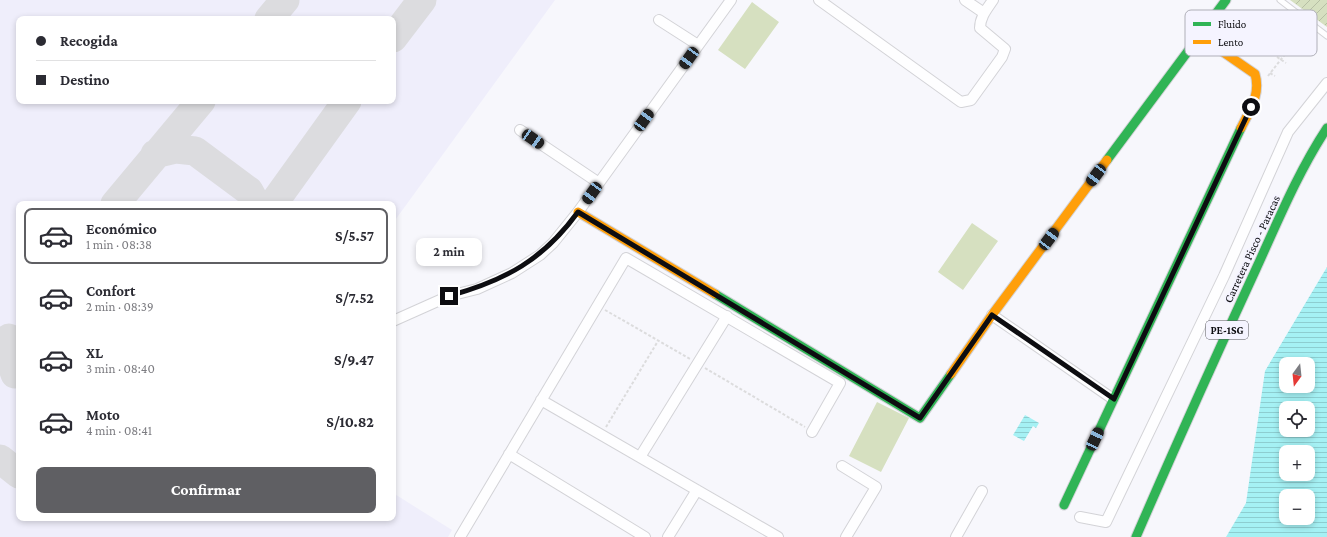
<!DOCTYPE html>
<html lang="es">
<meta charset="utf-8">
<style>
:root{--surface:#fff;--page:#f7f7f7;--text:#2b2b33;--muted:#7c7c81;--line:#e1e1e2;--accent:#5f5f63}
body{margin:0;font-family:"Crimson Pro",serif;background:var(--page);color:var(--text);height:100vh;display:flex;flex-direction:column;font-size:15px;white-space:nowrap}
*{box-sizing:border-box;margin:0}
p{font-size:13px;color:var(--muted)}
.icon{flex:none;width:22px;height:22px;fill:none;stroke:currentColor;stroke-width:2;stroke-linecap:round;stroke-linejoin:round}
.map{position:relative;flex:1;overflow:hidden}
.sheet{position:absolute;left:16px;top:201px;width:380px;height:320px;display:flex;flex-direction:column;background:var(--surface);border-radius:8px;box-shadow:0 2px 6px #0003}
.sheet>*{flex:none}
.hud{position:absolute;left:16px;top:16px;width:380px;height:88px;border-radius:8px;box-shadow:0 2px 6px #0003;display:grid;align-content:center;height:88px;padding:0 20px;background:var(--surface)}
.needle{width:26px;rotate:195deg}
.controls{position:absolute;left:1279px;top:357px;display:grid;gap:8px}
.controls a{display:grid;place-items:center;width:36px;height:36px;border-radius:8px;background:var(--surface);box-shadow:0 2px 6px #0003;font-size:20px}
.end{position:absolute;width:18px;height:18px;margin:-9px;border:5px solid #0d0d11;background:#fff;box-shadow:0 0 0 2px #fff}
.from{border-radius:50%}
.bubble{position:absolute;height:28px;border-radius:8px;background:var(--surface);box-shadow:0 2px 6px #0003;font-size:13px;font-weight:700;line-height:28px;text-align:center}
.car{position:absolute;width:12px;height:24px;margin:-12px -6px;border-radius:5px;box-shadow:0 0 3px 1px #0007;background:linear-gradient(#222 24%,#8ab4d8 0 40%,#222 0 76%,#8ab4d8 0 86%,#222 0)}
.hud b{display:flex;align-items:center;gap:14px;height:38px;font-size:15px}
.hud b+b{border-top:1px solid var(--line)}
.hud i{width:10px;height:10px;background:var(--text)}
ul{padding:7px 0 0;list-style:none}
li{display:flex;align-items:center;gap:12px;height:56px;margin:0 8px 6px;padding:0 12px;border:2px solid transparent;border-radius:8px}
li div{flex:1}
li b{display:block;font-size:15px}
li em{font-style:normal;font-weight:700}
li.selected{border-color:var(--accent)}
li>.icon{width:36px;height:36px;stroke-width:1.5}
.action{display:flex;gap:8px;margin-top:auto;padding:8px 20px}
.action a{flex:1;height:46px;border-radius:8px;background:var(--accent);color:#fff;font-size:16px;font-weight:700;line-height:46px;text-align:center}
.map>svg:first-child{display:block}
.built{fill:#efeefb;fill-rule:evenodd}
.garden{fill:url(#garden-furrows)}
.pitch{fill:#d6e0c0}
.water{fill:url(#water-rules);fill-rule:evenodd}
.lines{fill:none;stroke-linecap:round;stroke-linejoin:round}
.taxiway{stroke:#dcdcdf;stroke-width:29}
.lane-casing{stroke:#d3d3d7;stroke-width:7}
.street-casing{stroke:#d3d3d7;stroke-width:12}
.fast-casing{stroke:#d3d3d7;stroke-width:11}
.slow-casing{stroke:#d3d3d7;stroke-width:11}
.path{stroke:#dcdcdd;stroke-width:2;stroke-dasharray:3 2;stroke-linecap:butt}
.lane{stroke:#fefeff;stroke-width:5}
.street{stroke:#fefeff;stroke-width:10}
.fast{stroke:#30b455;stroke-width:9}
.slow{stroke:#ff9f0a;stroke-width:9}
.route{stroke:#0d0d11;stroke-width:5}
.labels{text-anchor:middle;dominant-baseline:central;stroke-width:4;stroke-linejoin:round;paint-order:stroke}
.shield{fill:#f5f4ff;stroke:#535258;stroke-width:1}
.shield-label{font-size:11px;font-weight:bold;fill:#0d0d11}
.street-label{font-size:12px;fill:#0d0d11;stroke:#f5f4ff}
.key{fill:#f5f4ff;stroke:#afafb8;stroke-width:1}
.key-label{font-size:11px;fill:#0d0d11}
</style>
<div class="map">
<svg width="1327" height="537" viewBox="0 0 1327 537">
<defs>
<pattern id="garden-furrows" width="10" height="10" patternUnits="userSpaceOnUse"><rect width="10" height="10" fill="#d6e0c0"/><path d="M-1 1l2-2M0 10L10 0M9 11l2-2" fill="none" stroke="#b6bfa4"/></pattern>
<pattern id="water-rules" width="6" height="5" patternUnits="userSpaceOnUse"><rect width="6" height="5" fill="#a5f1f4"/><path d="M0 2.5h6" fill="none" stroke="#8dcdd0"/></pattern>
</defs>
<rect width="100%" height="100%" fill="#f7f7fc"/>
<path class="built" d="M 0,0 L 555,0 L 393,223 L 393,204 L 19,204 L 19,518 L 393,518 L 393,493 L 452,530 L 448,537 L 0,537 ZM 19,19 L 393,19 L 393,101 L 19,101 Z"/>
<path class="garden" d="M 1290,0 L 1327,0 L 1327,27 Z"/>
<path class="pitch" d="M 752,2 L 779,22 L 745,69 L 718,50 Z
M 972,223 L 998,241 L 963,290 L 938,272 Z
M 877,402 L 909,418 L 881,472 L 849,456 Z"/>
<path class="water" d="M 1327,267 L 1327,537 L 1226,537 L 1246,503 L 1265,371 ZM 1286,364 L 1308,364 L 1308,386 L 1286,386 ZM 1286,408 L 1308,408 L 1308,430 L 1286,430 ZM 1286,452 L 1308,452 L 1308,474 L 1286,474 ZM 1286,496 L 1308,496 L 1308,518 L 1286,518 Z
M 1025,415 L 1039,423 L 1036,428 L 1033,426 L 1024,441 L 1013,435 Z"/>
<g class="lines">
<path class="taxiway" d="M 269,19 L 285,0
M 393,38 L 422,0
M 155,154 L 176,149 L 195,151 L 249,191 L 256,204
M 115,204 L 201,101
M 273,204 L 347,101
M 9,338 L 7,353 L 15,374
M 0,459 L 19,474"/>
<g class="lane-casing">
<path id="lane" d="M 1280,0 L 1327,36"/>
</g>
<g class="street-casing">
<path id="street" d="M 819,0 L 961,102 L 971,100 L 1002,57 L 1005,49 L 980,28 C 980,17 987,9 993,0
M 965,0 L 984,13
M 659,20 L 698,45
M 520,130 L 599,183
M 992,315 L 1113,399
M 393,321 L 449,296 L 477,289 L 512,273 L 540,255 L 553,243 L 578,212 L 731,0
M 541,400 L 778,537
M 509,454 L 645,537
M 640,457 L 727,316
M 842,466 L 876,487 L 846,537
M 1080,517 L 1106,522 L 1224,276 L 1288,132 L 1327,83
M 460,537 L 626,258 L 840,383 L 812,432
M 668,537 L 697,490
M 956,537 L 982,491"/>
</g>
<g class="fast-casing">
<path id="fast" d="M 1107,160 L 1226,0
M 715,294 L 920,418 L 951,374
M 1064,505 L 1241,128
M 1136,537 C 1175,447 1215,358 1256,269 C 1278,221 1298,172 1327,128"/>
</g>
<g class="slow-casing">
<path id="slow" d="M 1200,36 L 1255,74 C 1261,94 1250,110 1241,128
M 578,212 L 715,294
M 951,374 L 992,315 L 1107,160"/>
</g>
<path class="path" d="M 1277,57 L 1286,63
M 1270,73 L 1275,76
M 1268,76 L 1293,44
M 605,310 L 690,359
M 705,368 L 805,427
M 606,427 L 658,341"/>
<use href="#lane" class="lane"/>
<use href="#street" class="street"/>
<use href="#fast" class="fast"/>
<use href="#slow" class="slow"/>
</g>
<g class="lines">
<path class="route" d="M 449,296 C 506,280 543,260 578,212 L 920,418 L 992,315 L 1114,399 L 1251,107"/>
</g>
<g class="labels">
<rect class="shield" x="1206" y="321" width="42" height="18" rx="3"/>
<g class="shield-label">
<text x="1227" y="330">PE-1SG</text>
</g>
<g class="street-label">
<text transform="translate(1252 249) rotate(-65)">Carretera Pisco - Paracas</text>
</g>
</g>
<rect x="1185" y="10" width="132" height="46" rx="6" class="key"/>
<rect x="1193" y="22" width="18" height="4" fill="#30b455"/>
<rect x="1193" y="40" width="18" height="4" fill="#ff9f0a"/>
<g class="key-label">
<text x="1218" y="28">Fluido</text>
<text x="1218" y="46">Lento</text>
</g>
</svg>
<div class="controls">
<a><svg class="needle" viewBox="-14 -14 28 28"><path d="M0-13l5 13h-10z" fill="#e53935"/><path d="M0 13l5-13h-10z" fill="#7c7c81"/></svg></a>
<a><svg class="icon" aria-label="locate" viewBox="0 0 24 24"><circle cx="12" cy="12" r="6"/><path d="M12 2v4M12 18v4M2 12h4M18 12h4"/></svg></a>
<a>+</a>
<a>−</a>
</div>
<i class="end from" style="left:1251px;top:107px"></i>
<i class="end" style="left:449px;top:296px"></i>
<div class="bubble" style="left:416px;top:238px;width:66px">2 min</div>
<i class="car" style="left:689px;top:58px;rotate:216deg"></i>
<i class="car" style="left:644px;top:120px;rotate:36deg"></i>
<i class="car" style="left:533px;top:139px;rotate:124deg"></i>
<i class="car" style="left:1096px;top:175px;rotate:217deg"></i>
<i class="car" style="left:592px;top:193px;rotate:216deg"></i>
<i class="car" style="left:1049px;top:239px;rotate:37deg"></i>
<i class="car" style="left:1095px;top:439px;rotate:25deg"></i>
<div class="hud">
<b><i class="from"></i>Recogida</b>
<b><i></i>Destino</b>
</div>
<section class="sheet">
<ul>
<li class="selected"><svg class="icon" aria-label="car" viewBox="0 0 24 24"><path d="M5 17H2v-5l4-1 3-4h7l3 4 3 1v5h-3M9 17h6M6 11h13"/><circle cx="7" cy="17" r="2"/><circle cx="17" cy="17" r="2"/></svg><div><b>Económico</b><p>1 min · 08:38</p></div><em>S/5.57</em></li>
<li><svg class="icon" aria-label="car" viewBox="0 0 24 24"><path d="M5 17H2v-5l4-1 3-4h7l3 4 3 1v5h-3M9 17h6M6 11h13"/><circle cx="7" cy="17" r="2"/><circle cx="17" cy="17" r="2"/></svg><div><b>Confort</b><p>2 min · 08:39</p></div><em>S/7.52</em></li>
<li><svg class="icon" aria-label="car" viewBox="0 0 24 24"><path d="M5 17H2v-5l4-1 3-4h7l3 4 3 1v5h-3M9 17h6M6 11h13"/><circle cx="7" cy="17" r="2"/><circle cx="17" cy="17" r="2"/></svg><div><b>XL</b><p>3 min · 08:40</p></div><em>S/9.47</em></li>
<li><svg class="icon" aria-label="car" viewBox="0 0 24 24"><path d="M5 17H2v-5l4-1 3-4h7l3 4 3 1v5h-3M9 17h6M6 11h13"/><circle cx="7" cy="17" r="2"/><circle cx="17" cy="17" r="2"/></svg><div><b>Moto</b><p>4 min · 08:41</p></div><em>S/10.82</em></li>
</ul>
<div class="action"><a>Confirmar</a></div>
</section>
</div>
